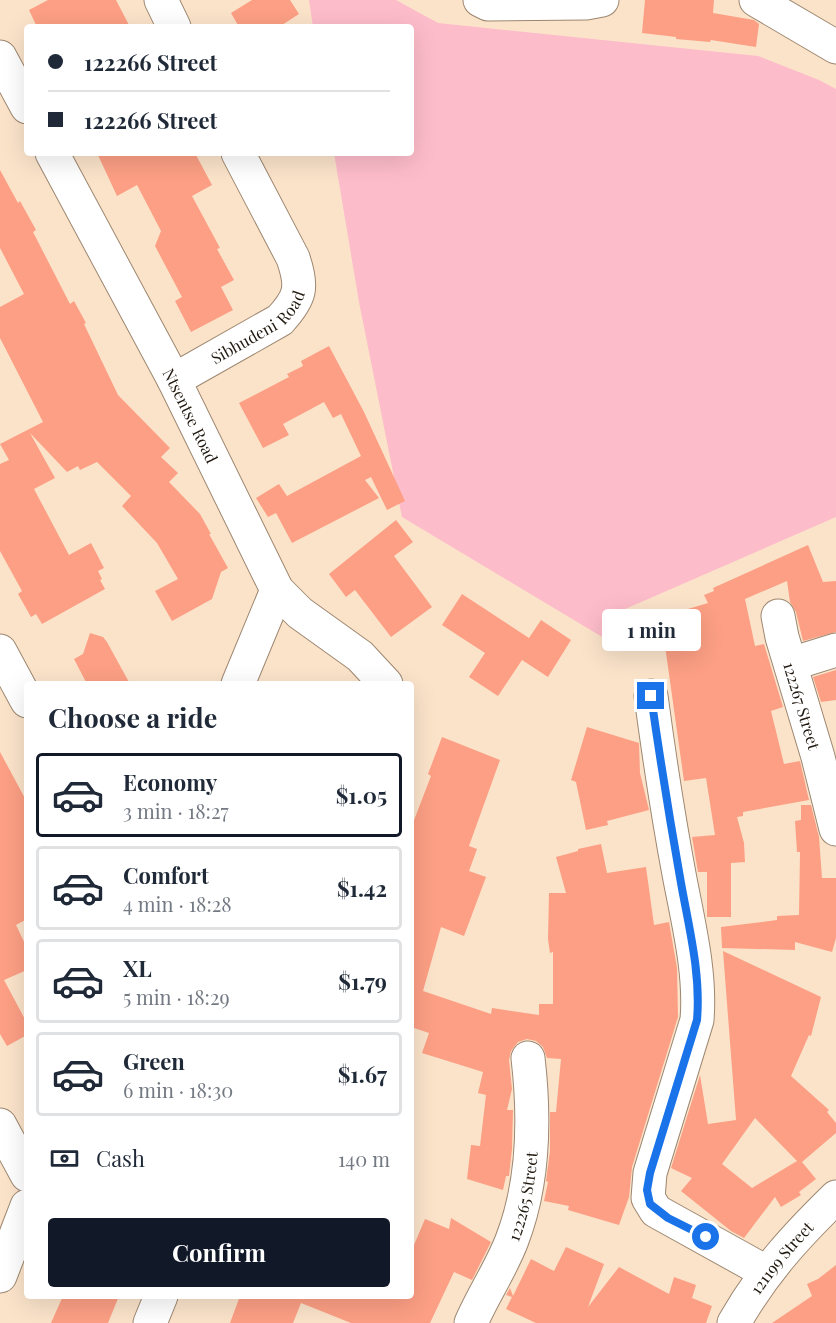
<!DOCTYPE html>
<meta charset="utf-8">
<style>
:root{--surface:#fff;--page:#f2f2f3;--text:#1f2937;--muted:#747a83;--line:#e0e1e3;--accent:#111827}
body{margin:0;font-family:"Playfair Display",serif;background:var(--page);color:var(--text);height:100vh;display:flex;flex-direction:column;font-size:22px;white-space:nowrap}
*{box-sizing:border-box;margin:0}
p{font-size:20px;color:var(--muted)}
.icon{flex:none;width:33px;height:33px;fill:none;stroke:currentColor;stroke-width:2;stroke-linecap:round;stroke-linejoin:round}
.map{position:relative;flex:1;overflow:hidden}
.side{position:absolute;left:24px;top:681px;width:390px;height:618px;display:flex;flex-direction:column;background:var(--surface);border-radius:6px;box-shadow:0 6px 24px #0002}
.side>*{flex:none}
.guide{position:absolute;left:24px;top:24px;width:390px;height:132px;border-radius:6px;box-shadow:0 6px 24px #0002;display:grid;align-content:center;height:132px;padding:0 24px;background:var(--surface)}
.end{position:absolute;width:27px;height:27px;margin:-14px;border:8px solid #1a73e8;background:#fff;box-shadow:0 0 0 3px #fff}
.from{border-radius:50%}
.bubble{position:absolute;height:42px;border-radius:6px;background:var(--surface);box-shadow:0 6px 24px #0002;font-size:20px;font-weight:700;line-height:42px;text-align:center}
.guide b{display:flex;align-items:center;gap:21px;height:57px;font-size:22px}
.guide b+b{border-top:2px solid var(--line)}
.guide i{width:15px;height:15px;background:var(--text)}
ul{padding:0;list-style:none}
li{display:flex;align-items:center;gap:18px;height:84px;margin:0 12px 9px;padding:0 12px;border:3px solid var(--line);border-radius:6px}
li div{flex:1}
li b{display:block;font-size:22px}
li em{font-style:normal;font-weight:700}
li.on{border-color:var(--accent)}
li>.icon{width:54px;height:54px;stroke-width:1.5}
h2{padding:0 24px;font-size:27px;line-height:72px}
.pay{display:flex;align-items:center;gap:15px;height:66px;padding:0 24px;font-size:22px}
.pay p{margin-inline-start:auto}
.button{display:flex;gap:12px;margin-top:auto;padding:12px 24px}
.button a{flex:1;height:69px;border-radius:6px;background:var(--accent);color:#fff;font-size:24px;font-weight:700;line-height:69px;text-align:center}
.map>svg:first-child{display:block}
.green{fill:#fdbcca}
.building{fill:#fc9f84;fill-rule:evenodd}
.lines{fill:none;stroke-linecap:round;stroke-linejoin:round}
.minor-casing{stroke:#9d8770;stroke-width:35}
.minor{stroke:#fff;stroke-width:33}
.route{stroke:#1a73e8;stroke-width:8}
.labels{text-anchor:middle;dominant-baseline:central;stroke-width:4.5;stroke-linejoin:round;paint-order:stroke}
.street-label{font-size:16px;fill:#20180f;stroke:#fcf3e9}
</style>
<div class="map">
<svg width="836" height="1323" viewBox="0 0 836 1323">
<rect width="100%" height="100%" fill="#fbe3ca"/>
<path class="green" d="M 309,0 L 396,0 L 438,23 L 758,56 L 819,80 L 836,89 L 836,517 L 616,613 L 609,641 L 402,517 L 359,302 L 334,153 L 411,153 L 411,27 L 313,27 Z"/>
<path class="building" d="M 48,0 L 116,0 L 130,27 L 37,27 L 29,10 Z
M 252,0 L 290,0 L 299,14 L 279,27 L 239,27 L 231,13 Z
M 645,0 L 714,0 L 713,13 L 754,20 L 759,24 L 756,47 L 711,40 L 710,42 L 676,39 L 676,37 L 642,33 Z
M 97,153 L 195,153 L 212,185 L 192,196 L 220,248 L 217,249 L 234,280 L 221,287 L 233,310 L 191,332 L 175,301 L 182,297 L 155,246 L 161,231 L 137,185 L 117,196 Z
M 0,170 L 18,203 L 20,201 L 36,230 L 33,232 L 70,304 L 74,301 L 86,323 L 84,324 L 118,395 L 170,448 L 161,457 L 178,473 L 169,482 L 200,514 L 211,534 L 209,534 L 228,568 L 221,572 L 212,599 L 172,621 L 155,591 L 178,579 L 157,543 L 122,506 L 131,496 L 97,462 L 80,470 L 78,466 L 67,472 L 30,433 L 55,478 L 34,489 L 69,555 L 91,543 L 104,568 L 98,571 L 102,579 L 100,580 L 105,589 L 42,624 L 36,614 L 31,617 L 18,594 L 22,591 L 0,551 L 0,464 L 9,460 L 0,444 L 43,422 L 0,338 L 0,307 L 24,294 L 0,248 Z
M 329,346 L 364,412 L 405,501 L 387,510 L 371,477 L 365,480 L 379,498 L 292,543 L 276,513 L 268,517 L 256,498 L 279,484 L 287,496 L 361,456 L 341,414 L 333,418 L 324,402 L 283,424 L 289,435 L 263,448 L 239,403 L 289,377 L 287,374 L 303,366 L 301,361 Z
M 396,520 L 413,542 L 394,556 L 432,607 L 391,637 L 355,590 L 346,597 L 329,574 Z
M 808,545 L 823,582 L 836,581 L 836,632 L 803,641 L 796,612 L 790,602 L 787,581 L 745,599 L 755,646 L 764,644 L 783,707 L 771,711 L 784,764 L 800,761 L 809,800 L 743,812 L 743,816 L 737,817 L 744,843 L 745,862 L 731,863 L 731,917 L 707,917 L 707,872 L 698,872 L 692,837 L 715,835 L 706,778 L 684,781 L 661,617 L 708,603 L 704,595 L 714,591 L 713,588 Z
M 462,594 L 529,638 L 541,620 L 571,640 L 548,677 L 522,660 L 498,696 L 469,677 L 485,653 L 442,625 Z
M 90,633 L 103,637 L 107,642 L 130,684 L 87,684 L 74,659 L 83,654 Z
M 836,670 L 836,700 L 821,702 L 813,677 Z
M 587,727 L 639,743 L 640,773 L 649,810 L 607,821 L 608,825 L 586,830 L 576,782 L 571,780 Z
M 442,737 L 500,760 L 469,846 L 477,849 L 469,871 L 486,877 L 464,936 L 441,927 L 423,991 L 491,1014 L 492,1008 L 539,1015 L 539,1004 L 553,1004 L 553,952 L 550,953 L 548,939 L 549,893 L 566,893 L 556,857 L 578,851 L 578,849 L 601,844 L 607,873 L 646,867 L 654,925 L 669,922 L 677,968 L 678,1017 L 632,1167 L 629,1197 L 619,1225 L 568,1210 L 569,1206 L 544,1201 L 548,1182 L 546,1181 L 550,1151 L 550,1112 L 556,1112 L 561,1059 L 547,1058 L 543,1047 L 536,1041 L 527,1039 L 518,1042 L 511,1051 L 509,1060 L 512,1089 L 507,1110 L 513,1110 L 512,1149 L 509,1176 L 506,1176 L 503,1190 L 467,1179 L 471,1145 L 480,1146 L 486,1095 L 478,1093 L 483,1072 L 422,1053 L 429,1033 L 411,1027 L 411,828 L 431,776 L 428,774 Z
M 0,752 L 27,802 L 27,919 L 16,925 L 27,948 L 27,970 L 4,980 L 27,1023 L 27,1035 L 7,1046 L 0,1034 Z
M 801,805 L 811,805 L 819,837 L 822,878 L 836,878 L 836,938 L 832,952 L 795,942 L 795,950 L 722,948 L 721,927 L 777,920 L 777,916 L 799,915 L 800,852 L 797,852 L 795,821 L 801,820 Z
M 723,951 L 821,997 L 811,1036 L 809,1035 L 791,1076 L 829,1110 L 827,1112 L 836,1123 L 836,1133 L 802,1162 L 816,1179 L 799,1192 L 801,1195 L 781,1207 L 775,1197 L 744,1238 L 731,1231 L 681,1191 L 692,1178 L 671,1168 L 700,1075 L 708,1124 L 736,1120 ZM 755,1118 L 797,1161 L 752,1188 L 722,1164 Z
M 451,1218 L 491,1242 L 472,1280 L 454,1272 L 430,1323 L 351,1323 L 301,1303 L 293,1323 L 230,1323 L 240,1296 L 411,1296 L 411,1252 L 425,1219 L 449,1229 Z
M 566,1247 L 604,1264 L 588,1307 L 619,1267 L 669,1294 L 674,1277 L 696,1285 L 692,1298 L 712,1306 L 706,1323 L 536,1323 L 506,1309 L 512,1297 L 506,1295 L 510,1288 L 513,1296 L 531,1259 L 554,1271 Z
M 836,1265 L 836,1323 L 772,1323 L 812,1296 L 807,1284 L 818,1279 Z
M 63,1296 L 119,1296 L 108,1323 L 51,1323 Z"/>
<g class="lines">
<g class="minor-casing">
<g id="minor">
<path d="M 161,0 L 174,27"/>
<path d="M 480,0 L 488,4 L 586,3 L 602,0"/>
<path d="M 756,0 L 836,47"/>
<path d="M 0,57 L 27,107"/>
<path id="s1" d="M 52,153 L 174,380 L 277,590 L 300,613 L 360,656 L 386,684"/>
<path id="s2" d="M 174,380 L 280,320 C 301,297 303,287 293,258 L 238,153"/>
<path id="s3" d="M 778,616 L 782,637 L 818,757 L 836,829"/>
<path d="M 0,651 L 27,701"/>
<path d="M 791,664 L 836,650"/>
<path d="M 238,684 L 277,590"/>
<path d="M 651,696 C 659,756 668,815 679,874 C 688,922 701,972 697,1020 L 650,1173 L 648,1198 L 656,1211 L 766,1272"/>
<path d="M 0,1125 L 27,1175"/>
<path d="M 0,1276 L 27,1206"/>
<path d="M 150,1323 L 161,1296"/>
<path id="s4" d="M 471,1323 C 483,1295 501,1269 512,1240 C 534,1183 535,1118 528,1058"/>
<path id="s5" d="M 734,1323 C 763,1272 795,1237 836,1197"/>
</g>
</g>
<use href="#minor" class="minor"/>
</g>
<g class="lines">
<path class="route" d="M 651,696 C 660,759 670,821 681,883 C 689,928 701,974 697,1020 L 650,1173 L 647,1190 L 650,1204 L 668,1218 L 706,1237"/>
</g>
<g class="labels">
<g class="street-label">
<text stroke="none"><textPath href="#s2" startOffset="100">Sibhudeni Road</textPath></text>
<text stroke="none"><textPath href="#s1" startOffset="297">Ntsentse Road</textPath></text>
<text stroke="none"><textPath href="#s3" startOffset="93">122267 Street</textPath></text>
<text stroke="none"><textPath href="#s4" startOffset="138">122265 Street</textPath></text>
<text stroke="none"><textPath href="#s5" startOffset="81">121199 Street</textPath></text>
</g>
</g>
</svg>
<i class="end from" style="left:706px;top:1237px"></i>
<i class="end" style="left:651px;top:696px"></i>
<div class="bubble" style="left:602px;top:609px;width:99px">1 min</div>
<div class="guide">
<b><i class="from"></i>122266 Street</b>
<b><i></i>122266 Street</b>
</div>
<section class="side">
<h2>Choose a ride</h2>
<ul>
<li class="on"><svg class="icon" aria-label="car" viewBox="0 0 24 24"><path d="M5 17H2v-5l4-1 3-4h7l3 4 3 1v5h-3M9 17h6M6 11h13"/><circle cx="7" cy="17" r="2"/><circle cx="17" cy="17" r="2"/></svg><div><b>Economy</b><p>3 min · 18:27</p></div><em>$1.05</em></li>
<li><svg class="icon" aria-label="car" viewBox="0 0 24 24"><path d="M5 17H2v-5l4-1 3-4h7l3 4 3 1v5h-3M9 17h6M6 11h13"/><circle cx="7" cy="17" r="2"/><circle cx="17" cy="17" r="2"/></svg><div><b>Comfort</b><p>4 min · 18:28</p></div><em>$1.42</em></li>
<li><svg class="icon" aria-label="car" viewBox="0 0 24 24"><path d="M5 17H2v-5l4-1 3-4h7l3 4 3 1v5h-3M9 17h6M6 11h13"/><circle cx="7" cy="17" r="2"/><circle cx="17" cy="17" r="2"/></svg><div><b>XL</b><p>5 min · 18:29</p></div><em>$1.79</em></li>
<li><svg class="icon" aria-label="car" viewBox="0 0 24 24"><path d="M5 17H2v-5l4-1 3-4h7l3 4 3 1v5h-3M9 17h6M6 11h13"/><circle cx="7" cy="17" r="2"/><circle cx="17" cy="17" r="2"/></svg><div><b>Green</b><p>6 min · 18:30</p></div><em>$1.67</em></li>
</ul>
<div class="pay"><svg class="icon" aria-label="cash" viewBox="0 0 24 24"><path d="M3 7h18v10H3z"/><circle cx="12" cy="12" r="2"/></svg>Cash<p>140 m</p></div>
<div class="button"><a>Confirm</a></div>
</section>
</div>
